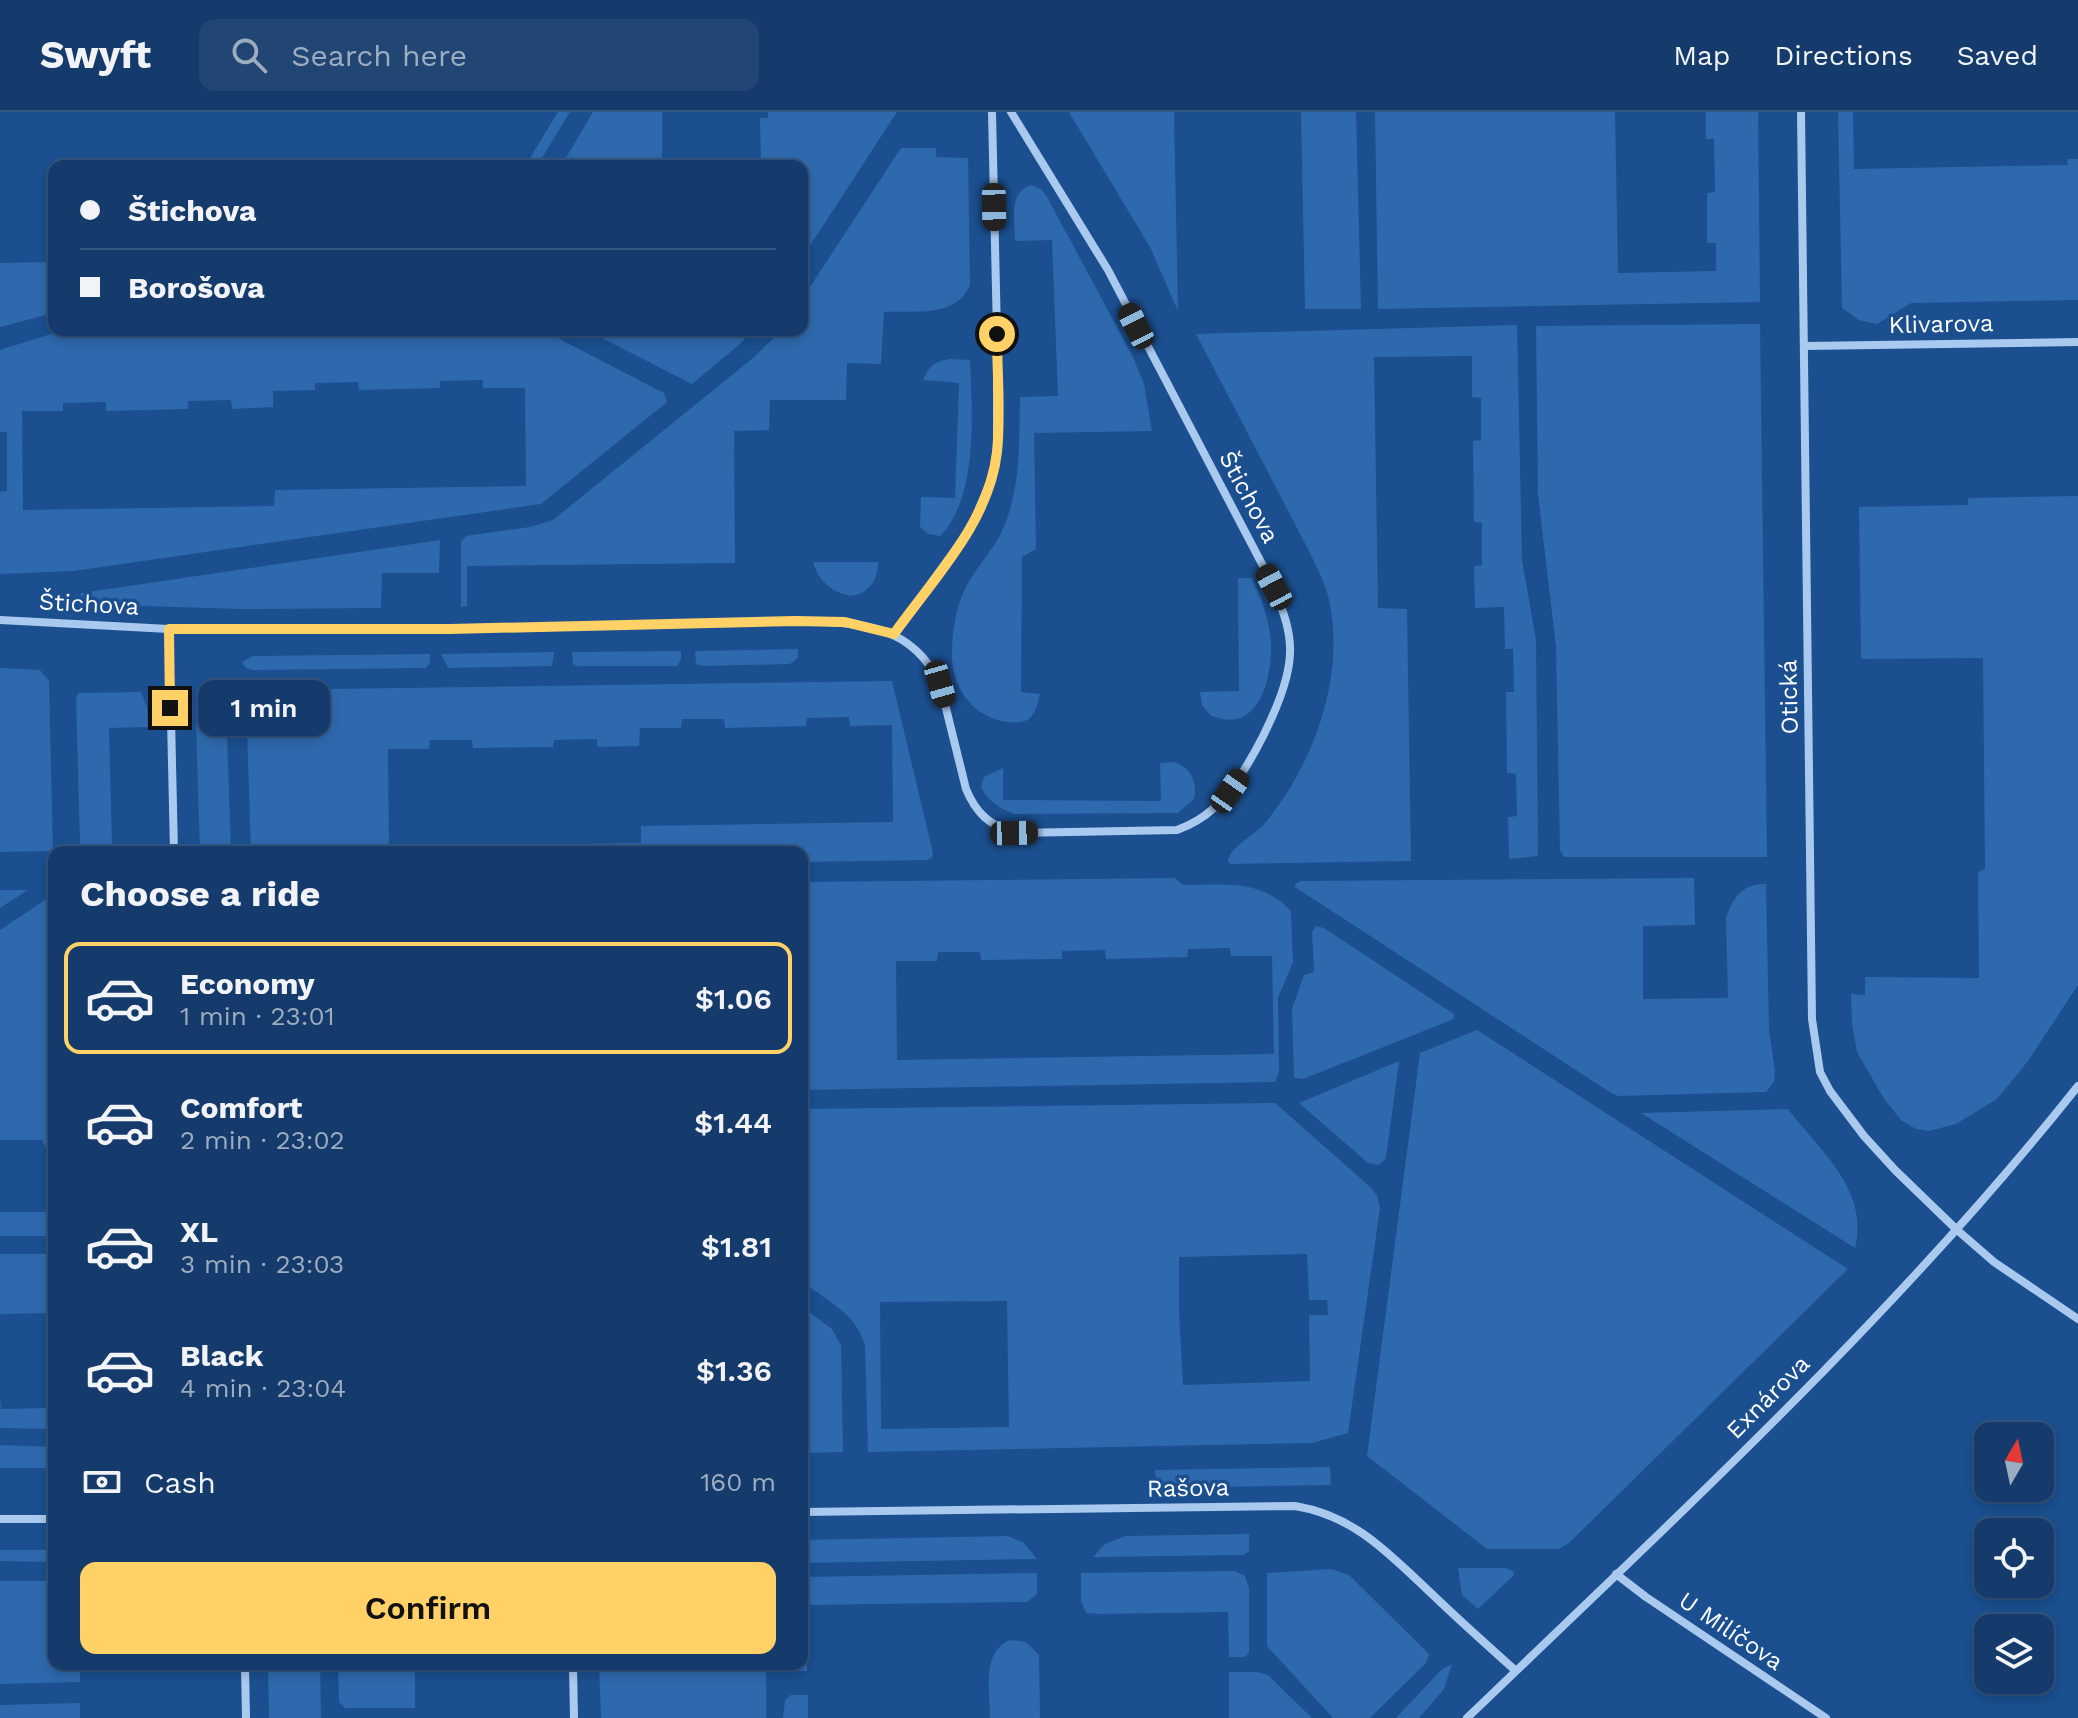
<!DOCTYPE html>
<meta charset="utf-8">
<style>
:root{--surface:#143b6b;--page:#214673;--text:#f1f3f6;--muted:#9dadc1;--line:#33557e;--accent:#ffd166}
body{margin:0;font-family:"Work Sans",sans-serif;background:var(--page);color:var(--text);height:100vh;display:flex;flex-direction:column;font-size:30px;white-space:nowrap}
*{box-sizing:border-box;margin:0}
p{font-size:26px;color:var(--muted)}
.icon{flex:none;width:44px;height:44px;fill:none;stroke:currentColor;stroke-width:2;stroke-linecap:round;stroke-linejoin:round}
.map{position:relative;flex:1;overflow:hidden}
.sheet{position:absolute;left:48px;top:734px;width:760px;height:824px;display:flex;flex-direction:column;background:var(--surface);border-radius:16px;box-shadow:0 4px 12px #0003,0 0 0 2px var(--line)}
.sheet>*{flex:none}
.guide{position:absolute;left:48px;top:48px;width:760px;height:176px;border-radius:16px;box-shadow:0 4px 12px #0003,0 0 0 2px var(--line);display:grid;align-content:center;height:176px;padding:0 32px;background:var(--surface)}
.needle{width:52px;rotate:9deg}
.tools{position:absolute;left:1974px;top:1310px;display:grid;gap:16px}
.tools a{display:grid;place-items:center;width:80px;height:80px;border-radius:16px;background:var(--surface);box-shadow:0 4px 12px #0003,0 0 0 2px var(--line);font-size:40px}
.end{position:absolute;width:36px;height:36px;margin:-18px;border:10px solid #ffd166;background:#111;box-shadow:0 0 0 4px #111}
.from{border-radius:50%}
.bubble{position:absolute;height:56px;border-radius:16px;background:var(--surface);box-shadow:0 4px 12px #0003,0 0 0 2px var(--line);font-size:26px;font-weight:600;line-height:56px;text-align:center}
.car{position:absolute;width:24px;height:48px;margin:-24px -12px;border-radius:10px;box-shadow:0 0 6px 2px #0007;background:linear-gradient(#222 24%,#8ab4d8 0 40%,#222 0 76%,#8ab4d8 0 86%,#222 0)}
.guide b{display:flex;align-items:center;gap:28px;height:76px;font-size:30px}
.guide b+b{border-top:2px solid var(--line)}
.guide i{width:20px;height:20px;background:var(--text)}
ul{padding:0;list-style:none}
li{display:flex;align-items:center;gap:24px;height:112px;margin:0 16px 12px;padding:0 16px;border:4px solid transparent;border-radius:16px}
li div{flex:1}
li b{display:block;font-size:30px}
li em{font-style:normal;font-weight:600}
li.active{border-color:var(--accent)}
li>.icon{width:72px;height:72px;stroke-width:1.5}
h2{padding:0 32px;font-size:36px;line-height:96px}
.pay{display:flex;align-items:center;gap:20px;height:88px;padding:0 32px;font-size:30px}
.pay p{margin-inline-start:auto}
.button{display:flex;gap:16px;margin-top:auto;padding:16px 32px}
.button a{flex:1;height:92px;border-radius:16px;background:var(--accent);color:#111;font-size:32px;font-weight:600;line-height:92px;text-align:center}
header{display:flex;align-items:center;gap:48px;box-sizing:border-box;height:112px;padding:0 40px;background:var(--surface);border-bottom:2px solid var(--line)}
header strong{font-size:38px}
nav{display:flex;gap:44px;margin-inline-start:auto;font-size:28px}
.search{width:560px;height:72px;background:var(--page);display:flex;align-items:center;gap:20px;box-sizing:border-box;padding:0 28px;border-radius:16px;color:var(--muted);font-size:30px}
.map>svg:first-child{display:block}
.green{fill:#2e69ad;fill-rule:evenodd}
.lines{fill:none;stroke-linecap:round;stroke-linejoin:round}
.street{stroke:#a9c9ee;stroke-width:8}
.route{stroke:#ffd166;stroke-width:10}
.labels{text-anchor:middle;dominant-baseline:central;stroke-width:7;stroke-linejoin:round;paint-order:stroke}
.street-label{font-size:24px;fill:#fff;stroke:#1b4f8f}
</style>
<header>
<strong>Swyft</strong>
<div class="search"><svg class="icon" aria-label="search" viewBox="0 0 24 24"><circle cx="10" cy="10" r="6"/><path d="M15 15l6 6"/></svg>Search here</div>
<nav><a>Map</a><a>Directions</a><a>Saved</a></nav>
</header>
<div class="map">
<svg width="2078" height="1606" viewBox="0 0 2078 1606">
<rect width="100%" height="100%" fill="#1b4f8f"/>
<path class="green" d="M 558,0 L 570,0 L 537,54 L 525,54 Z
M 593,0 L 662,0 L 662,54 L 561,54 Z
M 768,0 L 897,0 L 802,146 L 802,54 L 761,54 L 760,6 L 768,6 Z
M 1069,0 L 1174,0 L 1178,199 L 1150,135 Z
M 1301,0 L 1356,0 L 1361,197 L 1305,197 Z
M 1375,0 L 1615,0 L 1618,161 L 1716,159 L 1716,131 L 1707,131 L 1707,81 L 1715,80 L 1714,27 L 1706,27 L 1706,0 L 1758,0 L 1760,190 L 1378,197 Z
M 1838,0 L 1853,0 L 1854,57 L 2065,53 L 2068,53 L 2067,47 L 2078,47 L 2078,188 L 1911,191 L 1877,212 L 1859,208 L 1842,196 Z
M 901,36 L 936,36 L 936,45 L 968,46 L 970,173 C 955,207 914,198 884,200 L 881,252 L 847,251 L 846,288 L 770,288 L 769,318 L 734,319 L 735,451 L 467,454 L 467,494 L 461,495 L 461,430 L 466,424 L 530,415 L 553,408 L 753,246 L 782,218 L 802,218 L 802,187 Z
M 1031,73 L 1041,77 L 1047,85 L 1133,245 L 1144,272 L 1152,319 L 1034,321 L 1036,437 L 1022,445 L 1021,580 L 1040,582 C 1038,590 1037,598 1031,605 C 1025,611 1016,611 1008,610 C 973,606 951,575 952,541 C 952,519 956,494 966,475 C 977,453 996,436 1005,412 C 1021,371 1019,329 1020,285 L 1058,284 L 1052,128 L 1015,129 C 1015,109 1008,80 1031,73 Z
M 54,150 L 54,201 L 0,215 L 0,151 Z
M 1760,212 L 1767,745 L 1564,745 L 1560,738 L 1556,535 L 1538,383 L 1536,214 Z
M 1517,213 L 1522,448 L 1536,528 L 1538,744 L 1509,747 L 1508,705 L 1517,704 L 1516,662 L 1507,661 L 1506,580 L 1514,580 L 1513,537 L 1505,537 L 1504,495 L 1475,496 L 1474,454 L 1482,453 L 1482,411 L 1474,410 L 1473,329 L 1481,328 L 1481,286 L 1472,285 L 1472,244 L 1374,245 L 1378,496 L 1407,497 L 1411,749 L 1231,752 L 1228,750 C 1229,735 1255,723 1265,711 C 1313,653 1346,565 1329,488 C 1326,473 1318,458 1311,443 L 1196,222 Z
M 75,218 L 542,218 L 664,281 L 667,290 L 541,392 L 73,459 L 0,462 L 0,380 L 7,379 L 7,320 L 0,320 L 0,238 L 51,222 ZM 440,269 L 483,268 L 483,276 L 525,276 L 526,374 L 275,378 L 274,394 L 23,398 L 22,299 L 63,299 L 63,291 L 106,290 L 106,299 L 188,297 L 188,289 L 231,288 L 232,297 L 273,295 L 273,279 L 315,278 L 315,271 L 358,270 L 359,278 L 440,276 Z
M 586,218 L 753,218 L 740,232 L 692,272 Z
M 950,247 L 970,248 C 972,298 979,385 940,424 L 928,422 L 920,415 L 921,385 L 955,386 L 959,271 L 923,268 C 929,254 935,249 950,247 Z
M 2078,384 L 2078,873 L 2028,949 L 1997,987 L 1956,1012 L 1929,1019 L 1916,1017 L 1902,1009 L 1884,987 L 1857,940 L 1852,912 L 1851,882 L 1865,883 L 1865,865 L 1979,866 L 1978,760 L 1985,757 L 1983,546 L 1861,547 L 1859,395 L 1968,393 L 1968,386 Z
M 440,428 L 439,461 L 382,461 L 381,496 L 239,497 L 80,492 L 81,481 Z
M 813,450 L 878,450 C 878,468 869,482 850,484 C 831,479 819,470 813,450 Z
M 1238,466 L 1252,466 C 1260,483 1267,502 1270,521 C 1275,558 1262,626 1210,603 L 1202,593 L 1200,580 L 1239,579 Z
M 798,537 L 798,546 L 790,552 L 704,554 L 696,552 L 695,539 Z
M 681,539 L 681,547 L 677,554 L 577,554 L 573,552 L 572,540 Z
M 554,540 L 552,554 L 448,556 L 441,542 Z
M 430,542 L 430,550 L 426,556 L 252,558 L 245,555 L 242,550 L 253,544 Z
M 0,556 L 40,558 L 49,569 L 53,739 L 0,740 Z
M 892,569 L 933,741 L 932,746 L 926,748 L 802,750 L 802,740 L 408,740 L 408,734 L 641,731 L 641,714 L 893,710 L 892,613 L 850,614 L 849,605 L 807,606 L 806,614 L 725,616 L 724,607 L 682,607 L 681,616 L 640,616 L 639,634 L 597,635 L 597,627 L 554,628 L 553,635 L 473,636 L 472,628 L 430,628 L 429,637 L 388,637 L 389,736 L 251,740 L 246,587 L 253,578 Z
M 141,580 L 147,595 L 148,615 L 109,616 L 112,732 L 151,732 L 152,738 L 87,738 L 80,731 L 76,586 L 79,581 Z
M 207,580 L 221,584 L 226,591 L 231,740 L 200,740 L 196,611 Z
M 1172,650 C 1190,653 1198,670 1194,687 L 1178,701 L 1015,702 C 1000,697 988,689 981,675 L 984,665 L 1003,656 L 1003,688 L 1161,689 L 1160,651 Z
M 1175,766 L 1183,773 C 1223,773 1261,766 1291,799 L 1293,850 L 1278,886 L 1279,960 L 1275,970 L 802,978 L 802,770 ZM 1230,836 L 1231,844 L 1272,844 L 1274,942 L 897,948 L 896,849 L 937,849 L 938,840 L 980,840 L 981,848 L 1062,847 L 1062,839 L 1105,838 L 1106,847 L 1187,845 L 1188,837 Z
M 1694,766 L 1695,813 L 1643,814 L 1643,887 L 1728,886 L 1726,806 C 1733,785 1743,771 1766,772 L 1769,917 L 1775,959 L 1774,970 L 1766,980 L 1618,984 L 1611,981 L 1295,775 L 1295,772 L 1301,769 Z
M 0,778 L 28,778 L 0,796 Z
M 54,782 L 54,1052 L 42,1028 L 0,1028 L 0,818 Z
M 1316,814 L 1324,816 L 1454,902 L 1454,907 L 1303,967 L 1294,966 L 1292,897 L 1304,863 L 1314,860 L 1312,820 Z
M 1477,918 L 1848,1157 L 1569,1431 L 1558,1437 L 1487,1437 L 1367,1344 L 1420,941 Z
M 1399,949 L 1386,1046 L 1379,1053 L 1368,1051 L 1299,991 Z
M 1275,991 L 1367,1072 L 1377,1083 L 1380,1096 L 1348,1321 L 1312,1331 L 868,1340 L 865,1233 C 856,1202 827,1188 802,1170 L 802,1067 L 808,1025 L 802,997 ZM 1307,1142 L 1309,1188 L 1327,1188 L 1328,1203 L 1309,1203 L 1310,1269 L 1183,1273 L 1179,1199 L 1179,1145 ZM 1007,1189 L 1009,1315 L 881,1317 L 880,1190 Z
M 1788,997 C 1821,1040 1869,1077 1855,1136 L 1641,1001 Z
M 0,1100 L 54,1100 L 54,1124 L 0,1124 Z
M 0,1142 L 54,1142 L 54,1201 L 0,1202 Z
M 802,1195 L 832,1217 L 841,1233 L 843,1340 L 802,1341 Z
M 0,1285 L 1,1297 L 54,1296 L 54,1317 L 0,1316 Z
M 0,1333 L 54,1335 L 54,1356 L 0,1356 Z
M 1330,1355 L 1331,1373 L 1156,1376 L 1155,1358 Z
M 1249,1422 L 1249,1439 L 1243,1443 L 1093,1445 L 1105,1432 L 1125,1424 Z
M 1008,1424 L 1024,1431 L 1037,1447 L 802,1451 L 802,1428 Z
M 0,1438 L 54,1438 L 54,1450 L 0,1449 Z
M 1458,1456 L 1506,1456 L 1514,1460 L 1513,1464 L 1478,1497 L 1462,1483 Z
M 1331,1457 L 1349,1463 L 1429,1542 L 1426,1551 L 1370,1606 L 1333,1606 L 1267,1534 L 1267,1461 Z
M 1235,1459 L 1245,1464 L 1249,1476 L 1249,1541 L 1245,1545 L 1229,1545 L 1228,1500 L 1100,1502 L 1086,1501 L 1081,1489 L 1081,1461 Z
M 1037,1461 L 1037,1482 L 1027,1490 L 807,1493 L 807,1559 L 787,1559 L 782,1553 L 802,1552 L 802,1465 Z
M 0,1469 L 54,1469 L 54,1552 L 80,1552 L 80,1570 L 0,1572 Z
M 1010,1528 L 1026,1530 L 1039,1543 L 1040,1606 L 990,1606 C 990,1580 981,1540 1010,1528 Z
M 268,1552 L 320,1552 L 321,1606 L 269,1606 Z
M 338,1552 L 415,1552 L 415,1596 L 345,1596 L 339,1590 Z
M 599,1552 L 766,1552 L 766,1606 L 601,1606 Z
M 1452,1552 L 1444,1577 L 1419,1606 L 1396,1606 L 1441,1558 Z
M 1229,1560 L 1257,1560 L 1268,1563 L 1312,1606 L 1229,1606 Z
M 791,1583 L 808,1583 L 808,1606 L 783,1606 L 785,1588 Z
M 80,1591 L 80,1606 L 0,1606 L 0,1593 Z"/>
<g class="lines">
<path class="street" d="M 1801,0 L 1812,907 L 1820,960 L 1830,979 L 1864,1024 L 1895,1058 L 1956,1117 L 1994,1150 L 2078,1207
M 1805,234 L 2078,230
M 0,508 L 169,517 L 450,517 L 796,509 C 857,511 911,510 940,572 L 966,677 C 976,701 989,713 1014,721 L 1177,718 C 1191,713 1203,706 1214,696 C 1245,668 1289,583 1290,541 C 1291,518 1282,497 1274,475 L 1108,158 L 1011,0
M 169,517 L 174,740
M 894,522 L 971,416 L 991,368 L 997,340 L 997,222 L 992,0
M 802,1400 L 1295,1394 C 1356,1404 1390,1443 1433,1483 C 1460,1509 1488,1534 1516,1559
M 0,1407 L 54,1407
M 1616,1462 L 1646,1485 L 1826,1606
M 245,1552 L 246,1606
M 573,1552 L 574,1606
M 1467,1606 C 1678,1403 1896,1203 2078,974"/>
</g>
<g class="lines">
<path class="route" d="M 170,596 L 169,517 L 450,517 L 796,509 L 845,510 L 894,522 C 933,467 989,411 997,340 C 1001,302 997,261 997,222"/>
</g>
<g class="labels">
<g class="street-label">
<text transform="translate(1941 212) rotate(-1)">Klivarova</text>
<text transform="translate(1249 385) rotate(62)">Štichova</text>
<text transform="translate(89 492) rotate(3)">Štichova</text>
<text transform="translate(1789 585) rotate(-91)">Otická</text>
<text transform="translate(1768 1285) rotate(-45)">Exnárova</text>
<text transform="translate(1188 1376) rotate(-1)">Rašova</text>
<text transform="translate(1731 1519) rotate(34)">U Milíčova</text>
</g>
</g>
</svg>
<div class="tools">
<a><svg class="needle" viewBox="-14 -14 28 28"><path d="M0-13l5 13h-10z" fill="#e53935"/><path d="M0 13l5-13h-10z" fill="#9dadc1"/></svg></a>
<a><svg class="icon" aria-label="locate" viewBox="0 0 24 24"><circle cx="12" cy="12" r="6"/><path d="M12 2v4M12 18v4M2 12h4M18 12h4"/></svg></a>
<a><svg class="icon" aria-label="layers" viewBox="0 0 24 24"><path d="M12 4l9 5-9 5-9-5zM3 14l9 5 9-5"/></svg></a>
</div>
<i class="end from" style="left:997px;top:222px"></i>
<i class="end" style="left:170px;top:596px"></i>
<div class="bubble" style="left:198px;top:568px;width:132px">1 min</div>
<i class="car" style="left:994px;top:95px;rotate:179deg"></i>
<i class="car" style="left:1136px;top:214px;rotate:333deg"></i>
<i class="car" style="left:1274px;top:475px;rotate:332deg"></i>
<i class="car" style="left:940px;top:572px;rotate:164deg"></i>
<i class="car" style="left:1230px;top:679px;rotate:35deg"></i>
<i class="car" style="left:1014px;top:721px;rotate:89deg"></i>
<div class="guide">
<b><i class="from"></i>Štichova</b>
<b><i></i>Borošova</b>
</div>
<section class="sheet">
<h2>Choose a ride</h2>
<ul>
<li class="active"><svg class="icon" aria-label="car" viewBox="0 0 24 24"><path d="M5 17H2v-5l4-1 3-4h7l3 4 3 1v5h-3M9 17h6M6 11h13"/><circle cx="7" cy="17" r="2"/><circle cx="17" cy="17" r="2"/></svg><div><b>Economy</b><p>1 min · 23:01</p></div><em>$1.06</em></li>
<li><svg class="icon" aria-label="car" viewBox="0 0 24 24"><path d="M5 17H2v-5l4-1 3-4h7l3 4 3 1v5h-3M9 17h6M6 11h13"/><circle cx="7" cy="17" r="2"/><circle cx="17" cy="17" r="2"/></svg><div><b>Comfort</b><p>2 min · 23:02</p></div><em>$1.44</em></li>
<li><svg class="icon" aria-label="car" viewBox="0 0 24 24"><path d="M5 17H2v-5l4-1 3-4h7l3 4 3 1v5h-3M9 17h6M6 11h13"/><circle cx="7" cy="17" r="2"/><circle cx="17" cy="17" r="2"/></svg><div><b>XL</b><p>3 min · 23:03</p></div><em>$1.81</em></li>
<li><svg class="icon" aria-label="car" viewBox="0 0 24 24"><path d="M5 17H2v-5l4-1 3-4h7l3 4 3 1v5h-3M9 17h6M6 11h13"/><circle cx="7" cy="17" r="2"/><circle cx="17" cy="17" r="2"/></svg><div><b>Black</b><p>4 min · 23:04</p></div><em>$1.36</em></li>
</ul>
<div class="pay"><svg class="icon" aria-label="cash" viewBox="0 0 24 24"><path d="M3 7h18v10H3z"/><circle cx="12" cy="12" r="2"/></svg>Cash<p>160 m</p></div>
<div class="button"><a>Confirm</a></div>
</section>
</div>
